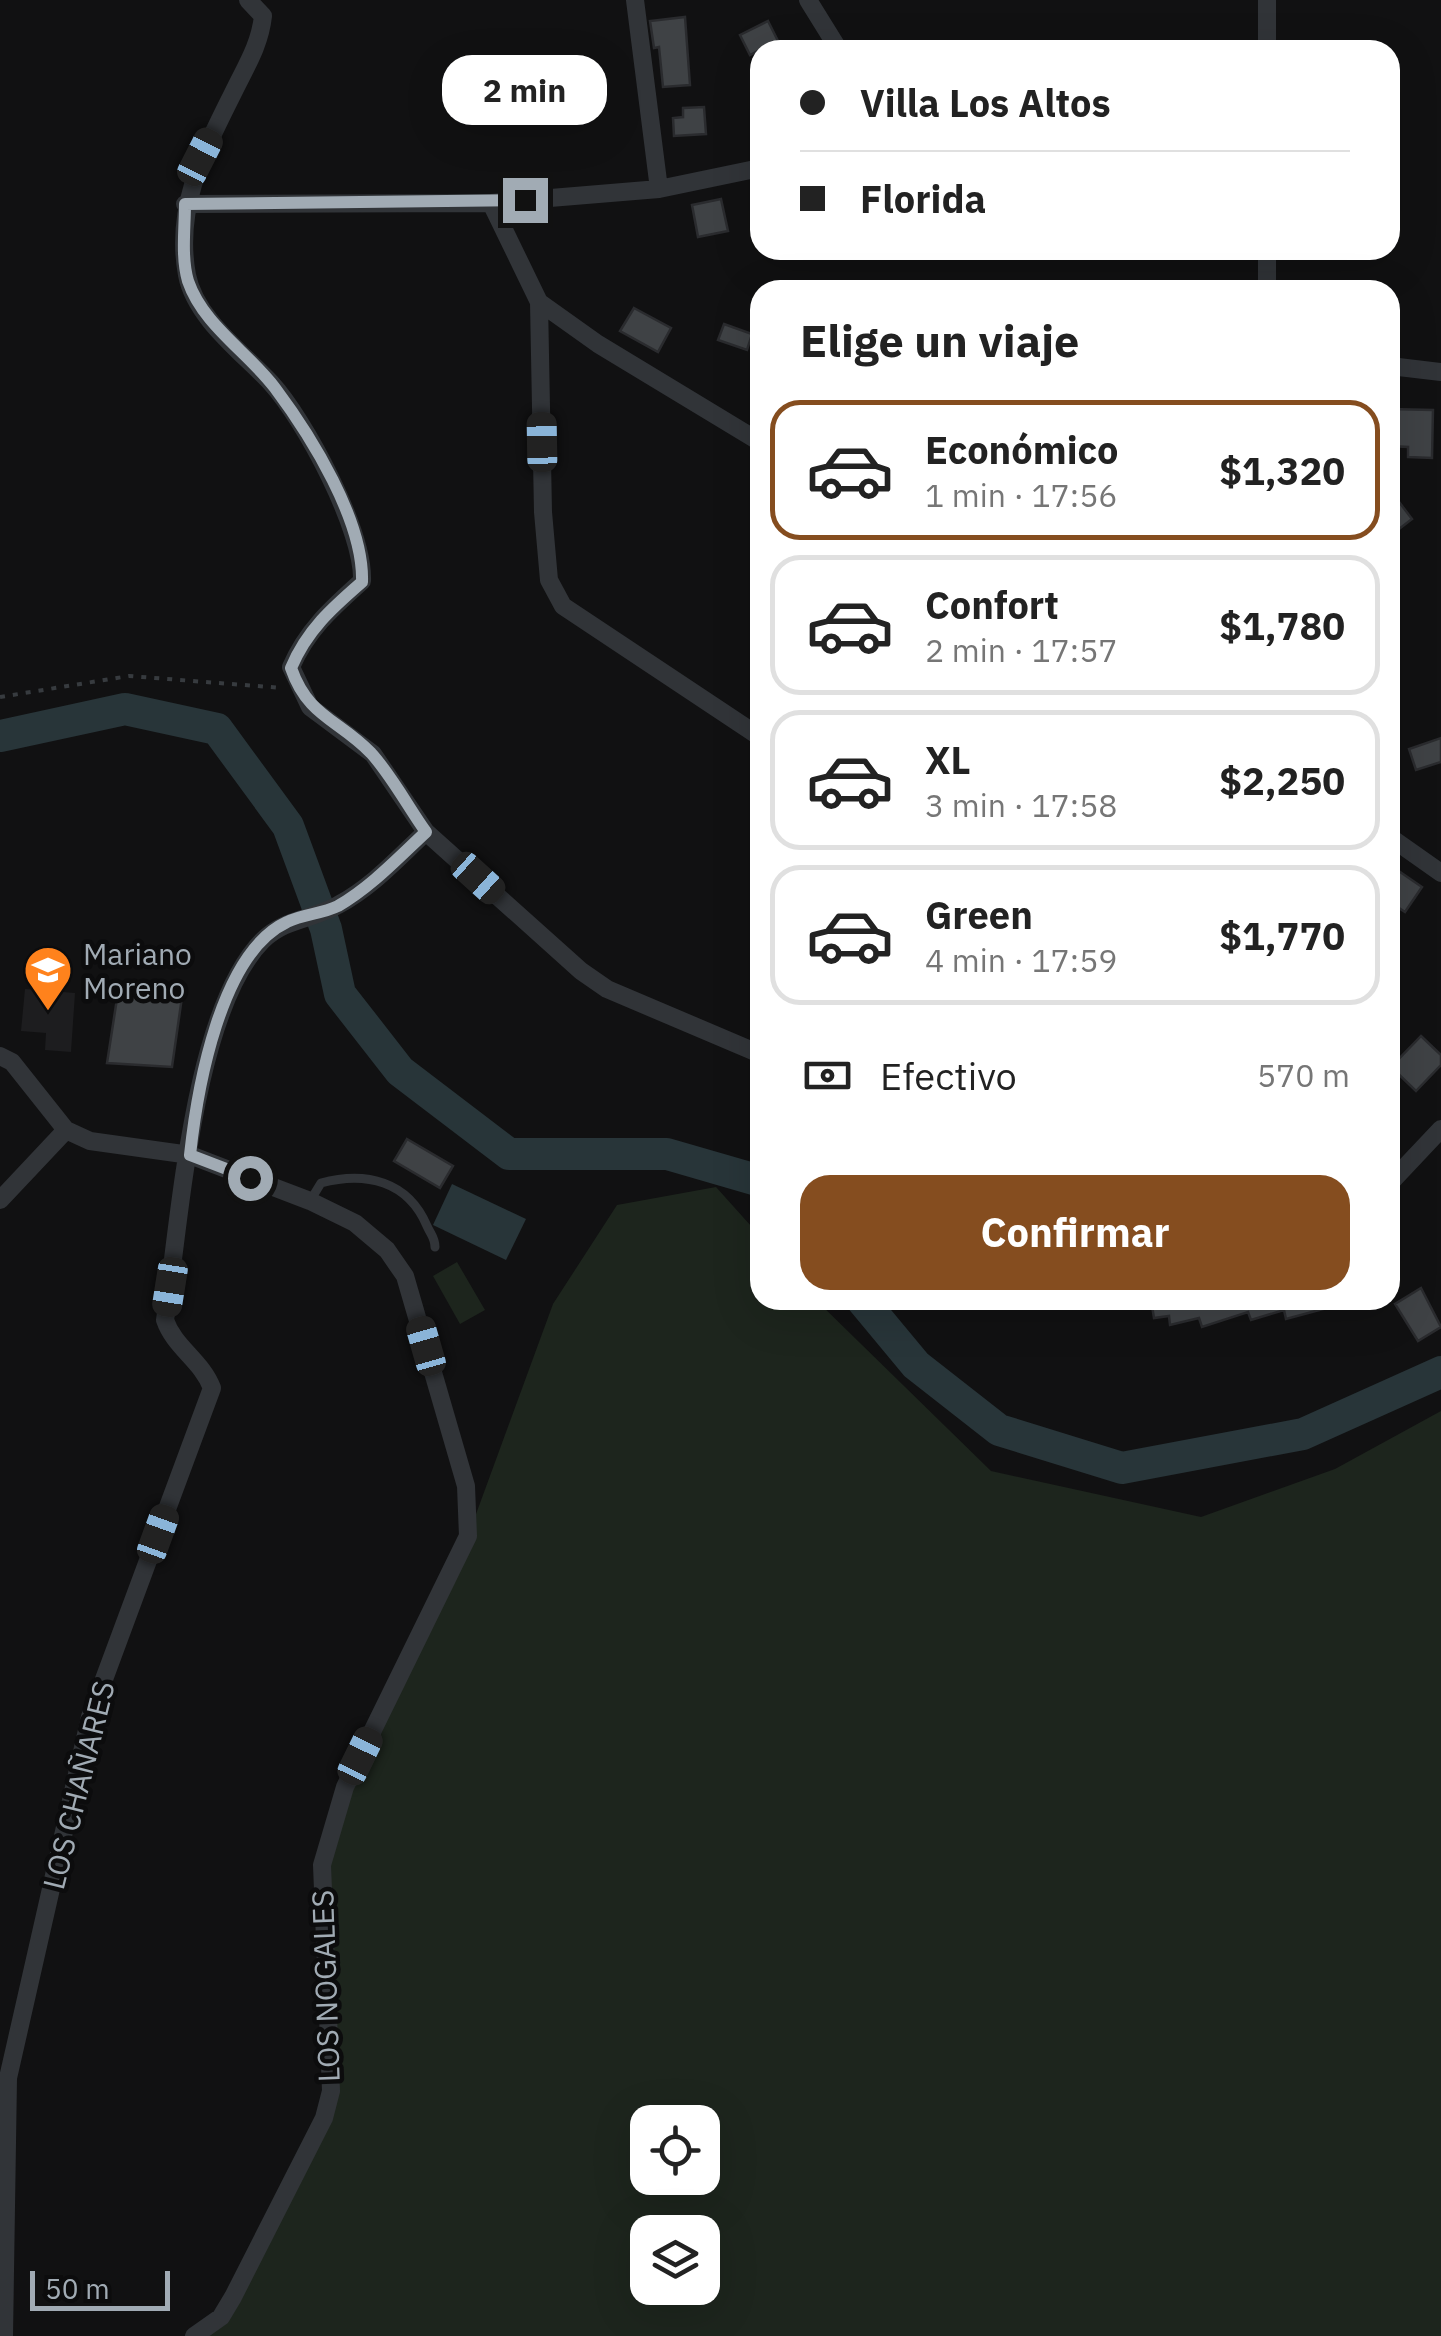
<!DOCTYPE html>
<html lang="es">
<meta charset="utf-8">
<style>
:root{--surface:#fff;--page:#f2f2f2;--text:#222;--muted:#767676;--line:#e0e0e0;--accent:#854d1f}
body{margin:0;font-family:"IBM Plex Sans",sans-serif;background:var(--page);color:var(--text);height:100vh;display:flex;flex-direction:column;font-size:38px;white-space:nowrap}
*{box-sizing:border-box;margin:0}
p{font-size:32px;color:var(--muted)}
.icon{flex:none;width:55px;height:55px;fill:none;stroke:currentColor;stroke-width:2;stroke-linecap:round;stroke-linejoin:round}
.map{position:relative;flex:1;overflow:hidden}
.sheet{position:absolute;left:750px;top:280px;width:650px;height:1030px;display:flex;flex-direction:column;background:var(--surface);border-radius:30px;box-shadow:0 10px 40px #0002}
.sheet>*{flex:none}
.top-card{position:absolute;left:750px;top:40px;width:650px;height:220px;border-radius:30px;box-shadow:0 10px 40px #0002;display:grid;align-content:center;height:220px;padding:0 50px;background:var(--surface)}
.tools{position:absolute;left:630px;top:2105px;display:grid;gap:20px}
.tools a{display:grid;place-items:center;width:90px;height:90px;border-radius:20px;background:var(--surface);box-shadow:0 10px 40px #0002;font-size:50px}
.scale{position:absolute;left:30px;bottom:25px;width:140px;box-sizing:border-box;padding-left:10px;border:5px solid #a1abb4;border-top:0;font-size:28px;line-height:35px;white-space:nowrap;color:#a1abb4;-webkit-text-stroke:8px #0c0c0d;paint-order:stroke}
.end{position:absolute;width:45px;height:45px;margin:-22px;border:12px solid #a1abb4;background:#111;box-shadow:0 0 0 5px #111}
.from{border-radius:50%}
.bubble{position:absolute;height:70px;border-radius:30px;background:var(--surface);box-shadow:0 10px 40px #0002;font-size:32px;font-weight:700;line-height:70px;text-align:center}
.car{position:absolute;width:30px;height:60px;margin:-30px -15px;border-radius:12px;box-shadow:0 0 8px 2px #0007;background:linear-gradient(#222 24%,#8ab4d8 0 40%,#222 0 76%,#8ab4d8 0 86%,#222 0)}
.top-card b{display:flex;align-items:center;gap:35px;height:95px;font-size:38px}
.top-card b+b{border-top:2px solid var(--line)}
.top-card i{width:25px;height:25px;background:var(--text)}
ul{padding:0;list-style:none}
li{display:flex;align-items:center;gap:30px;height:140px;margin:0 20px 15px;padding:0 30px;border:5px solid var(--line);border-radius:30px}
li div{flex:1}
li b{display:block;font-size:38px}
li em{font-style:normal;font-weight:700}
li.active{border-color:var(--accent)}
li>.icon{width:90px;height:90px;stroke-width:1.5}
h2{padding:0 50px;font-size:45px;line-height:120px}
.pay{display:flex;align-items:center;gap:25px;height:110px;padding:0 50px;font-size:38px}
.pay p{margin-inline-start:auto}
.primary-button{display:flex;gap:20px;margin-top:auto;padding:20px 50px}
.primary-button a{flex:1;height:115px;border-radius:30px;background:var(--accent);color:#fff;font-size:40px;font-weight:700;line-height:115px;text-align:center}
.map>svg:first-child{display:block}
.built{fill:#1d1d1f}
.green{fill:#1d251d;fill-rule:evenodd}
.water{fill:#283539}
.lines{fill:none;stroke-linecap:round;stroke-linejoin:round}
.river{stroke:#283539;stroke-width:32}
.building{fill:#3f4245;stroke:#2a2b2e;stroke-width:2.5}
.path{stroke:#373b3f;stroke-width:4;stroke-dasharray:5 8;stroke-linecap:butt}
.lane{stroke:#313438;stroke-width:9}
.street{stroke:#313438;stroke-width:18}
.route{stroke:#a1abb4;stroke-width:12}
.labels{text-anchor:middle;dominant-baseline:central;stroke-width:9;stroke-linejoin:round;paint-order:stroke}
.poi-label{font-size:30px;fill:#a1abb4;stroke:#0c0c0d;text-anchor:start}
.street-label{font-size:30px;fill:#a1abb4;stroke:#0c0c0d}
</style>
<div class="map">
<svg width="1441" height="2336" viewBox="0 0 1441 2336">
<rect width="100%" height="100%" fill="#111112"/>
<path class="built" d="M 25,989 L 75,993 L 71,1052 L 45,1050 L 46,1033 L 21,1031 Z"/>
<path class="green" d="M 716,1187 L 760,1236 L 760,1300 L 816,1300 L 991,1471 L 1201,1517 L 1335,1469 L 1441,1411 L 1441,2336 L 194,2336 L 221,2317 L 324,2118 L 320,1886 L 345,1787 L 468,1536 L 553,1304 L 617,1205 ZM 648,2122 L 702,2122 L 702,2178 L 648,2178 ZM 648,2232 L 702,2232 L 702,2288 L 648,2288 Z
M 457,1262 L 485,1310 L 460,1324 L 433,1276 Z"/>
<path class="water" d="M 452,1184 L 526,1219 L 506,1260 L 433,1225 Z"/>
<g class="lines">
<path class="river" d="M 0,736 L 125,709 L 217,729 L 288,826 L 326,929 L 340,994 L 400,1071 L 509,1154 L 667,1154 L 760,1181
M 862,1300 L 916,1365 L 999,1430 L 1122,1468 L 1303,1434 L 1441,1372"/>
</g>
<path class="building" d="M 685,17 L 690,85 L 663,87 L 659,47 L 654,48 L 650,21 Z
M 768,21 L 778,41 L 750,55 L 740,35 Z
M 704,107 L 706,134 L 674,136 L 673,118 L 683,117 L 683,108 Z
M 721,199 L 728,231 L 698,237 L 692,205 Z
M 634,308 L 671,328 L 658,352 L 620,331 Z
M 724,324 L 752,334 L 747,350 L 718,340 Z
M 1390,409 L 1433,410 L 1432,458 L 1408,457 L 1408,447 L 1390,446 Z
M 1390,490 L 1412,519 L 1390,536 Z
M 1441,738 L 1441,762 L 1416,770 L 1409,749 Z
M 1390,865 L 1422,887 L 1405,912 L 1390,902 Z
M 118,992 L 182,997 L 172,1067 L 107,1063 Z
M 1421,1036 L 1441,1055 L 1441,1065 L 1416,1091 L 1391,1067 Z
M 407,1139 L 453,1166 L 440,1188 L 394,1161 Z
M 1421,1288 L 1441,1327 L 1418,1341 L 1395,1304 Z
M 1151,1300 L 1338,1300 L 1338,1305 L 1286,1319 L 1284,1310 L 1251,1320 L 1248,1312 L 1202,1327 L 1199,1318 L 1170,1325 L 1169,1316 L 1154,1318 Z"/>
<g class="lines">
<path class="path" d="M 0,697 L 129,676 L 283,688"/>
<path class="lane" d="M 310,1201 L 321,1183 C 366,1171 408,1181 427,1226 C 431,1235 435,1238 435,1247"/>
<path class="street" d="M 248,0 L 263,16 C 260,43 248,63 236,87 C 206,148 174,204 187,275 C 195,318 243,353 271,383 C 305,420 364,531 362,581 C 332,608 307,630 291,667 L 310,707 L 373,754 L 426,832 L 581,971 L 607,989 L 760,1054
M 635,0 L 659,189
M 808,0 L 839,50
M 1267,0 L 1267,50
M 491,203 L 539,302 L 598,344 L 760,442
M 185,204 L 491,203 L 659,189 L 760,168
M 1267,290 L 1267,250
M 539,302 L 543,512 L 549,580 L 563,606 L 760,737
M 1390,366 L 1441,372
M 1390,837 L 1441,873
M 0,1056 L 12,1062 L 66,1130 L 90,1141 L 190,1155 L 310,1201 L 355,1223 L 387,1250 L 405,1276 L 466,1486 L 468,1536 L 345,1787 L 322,1865 L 331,2091 L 324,2118 L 233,2297 L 221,2317 L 194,2336
M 1390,1183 L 1441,1129
M 0,1200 L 66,1130
M 4,2336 L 8,2078 L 90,1717 L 212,1388 C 202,1361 174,1347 165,1320 C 180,1221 193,1010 263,940 C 286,918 312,920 338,905 C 372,887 398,858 426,832"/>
</g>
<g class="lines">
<path class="route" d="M 250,1178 L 190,1155 C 197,1090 220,953 287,922 C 303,914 322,914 338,906 C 371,887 398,858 426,832 C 408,807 392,776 371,753 C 338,719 308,717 291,668 C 307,630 332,608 362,582 C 364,521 311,436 275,388 C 248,352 203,325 188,281 C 181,257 185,228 185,204 L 525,200"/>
</g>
<defs>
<g id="school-pin" transform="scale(2.5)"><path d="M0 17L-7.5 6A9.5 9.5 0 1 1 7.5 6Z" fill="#ff821c" stroke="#0c0c0d"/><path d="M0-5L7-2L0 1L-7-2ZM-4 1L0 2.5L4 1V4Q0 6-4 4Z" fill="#fff"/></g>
</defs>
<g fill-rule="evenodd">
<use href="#school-pin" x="48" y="970"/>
</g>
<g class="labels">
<g class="poi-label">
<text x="83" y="953">Mariano<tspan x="83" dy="34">Moreno</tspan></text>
</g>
<g class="street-label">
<text transform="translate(78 1785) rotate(-76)">LOS CHAÑARES</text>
<text transform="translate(325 1986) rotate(-92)">LOS NOGALES</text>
</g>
</g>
</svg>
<div class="tools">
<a><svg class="icon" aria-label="locate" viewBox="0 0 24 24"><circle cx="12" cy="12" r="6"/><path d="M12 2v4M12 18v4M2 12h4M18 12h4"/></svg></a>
<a><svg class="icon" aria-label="layers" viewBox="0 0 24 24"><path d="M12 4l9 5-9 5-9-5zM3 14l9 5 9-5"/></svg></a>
</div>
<div class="scale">50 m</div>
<i class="end from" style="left:250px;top:1178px"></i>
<i class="end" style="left:525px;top:200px"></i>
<div class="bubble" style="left:442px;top:55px;width:165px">2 min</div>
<i class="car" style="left:200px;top:157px;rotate:27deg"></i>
<i class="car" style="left:542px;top:442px;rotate:359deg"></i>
<i class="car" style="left:478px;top:878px;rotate:132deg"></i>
<i class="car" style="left:170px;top:1287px;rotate:189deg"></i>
<i class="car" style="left:426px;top:1346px;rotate:344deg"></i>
<i class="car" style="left:158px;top:1534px;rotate:20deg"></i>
<i class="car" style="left:360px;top:1756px;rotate:26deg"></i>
<div class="top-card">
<b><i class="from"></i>Villa Los Altos</b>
<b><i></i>Florida</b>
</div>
<section class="sheet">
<h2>Elige un viaje</h2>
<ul>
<li class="active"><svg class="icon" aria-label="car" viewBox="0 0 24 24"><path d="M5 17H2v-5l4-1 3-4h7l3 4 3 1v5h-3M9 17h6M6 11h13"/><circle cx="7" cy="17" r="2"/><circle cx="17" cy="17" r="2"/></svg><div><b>Económico</b><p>1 min · 17:56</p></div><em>$1,320</em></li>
<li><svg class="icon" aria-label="car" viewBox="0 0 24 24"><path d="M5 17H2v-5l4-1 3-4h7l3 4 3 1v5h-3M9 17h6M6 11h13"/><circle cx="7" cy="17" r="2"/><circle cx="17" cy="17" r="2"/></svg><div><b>Confort</b><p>2 min · 17:57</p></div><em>$1,780</em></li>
<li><svg class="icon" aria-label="car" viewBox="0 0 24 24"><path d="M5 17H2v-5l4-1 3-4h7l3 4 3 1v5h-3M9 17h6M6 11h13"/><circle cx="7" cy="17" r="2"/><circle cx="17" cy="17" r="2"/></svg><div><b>XL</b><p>3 min · 17:58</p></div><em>$2,250</em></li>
<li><svg class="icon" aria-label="car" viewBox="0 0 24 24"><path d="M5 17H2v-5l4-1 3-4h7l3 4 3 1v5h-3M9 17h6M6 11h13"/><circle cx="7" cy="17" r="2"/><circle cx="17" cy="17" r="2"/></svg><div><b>Green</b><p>4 min · 17:59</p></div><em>$1,770</em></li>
</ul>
<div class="pay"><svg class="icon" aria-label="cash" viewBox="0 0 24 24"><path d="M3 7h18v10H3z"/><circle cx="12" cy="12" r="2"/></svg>Efectivo<p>570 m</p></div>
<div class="primary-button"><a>Confirmar</a></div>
</section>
</div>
